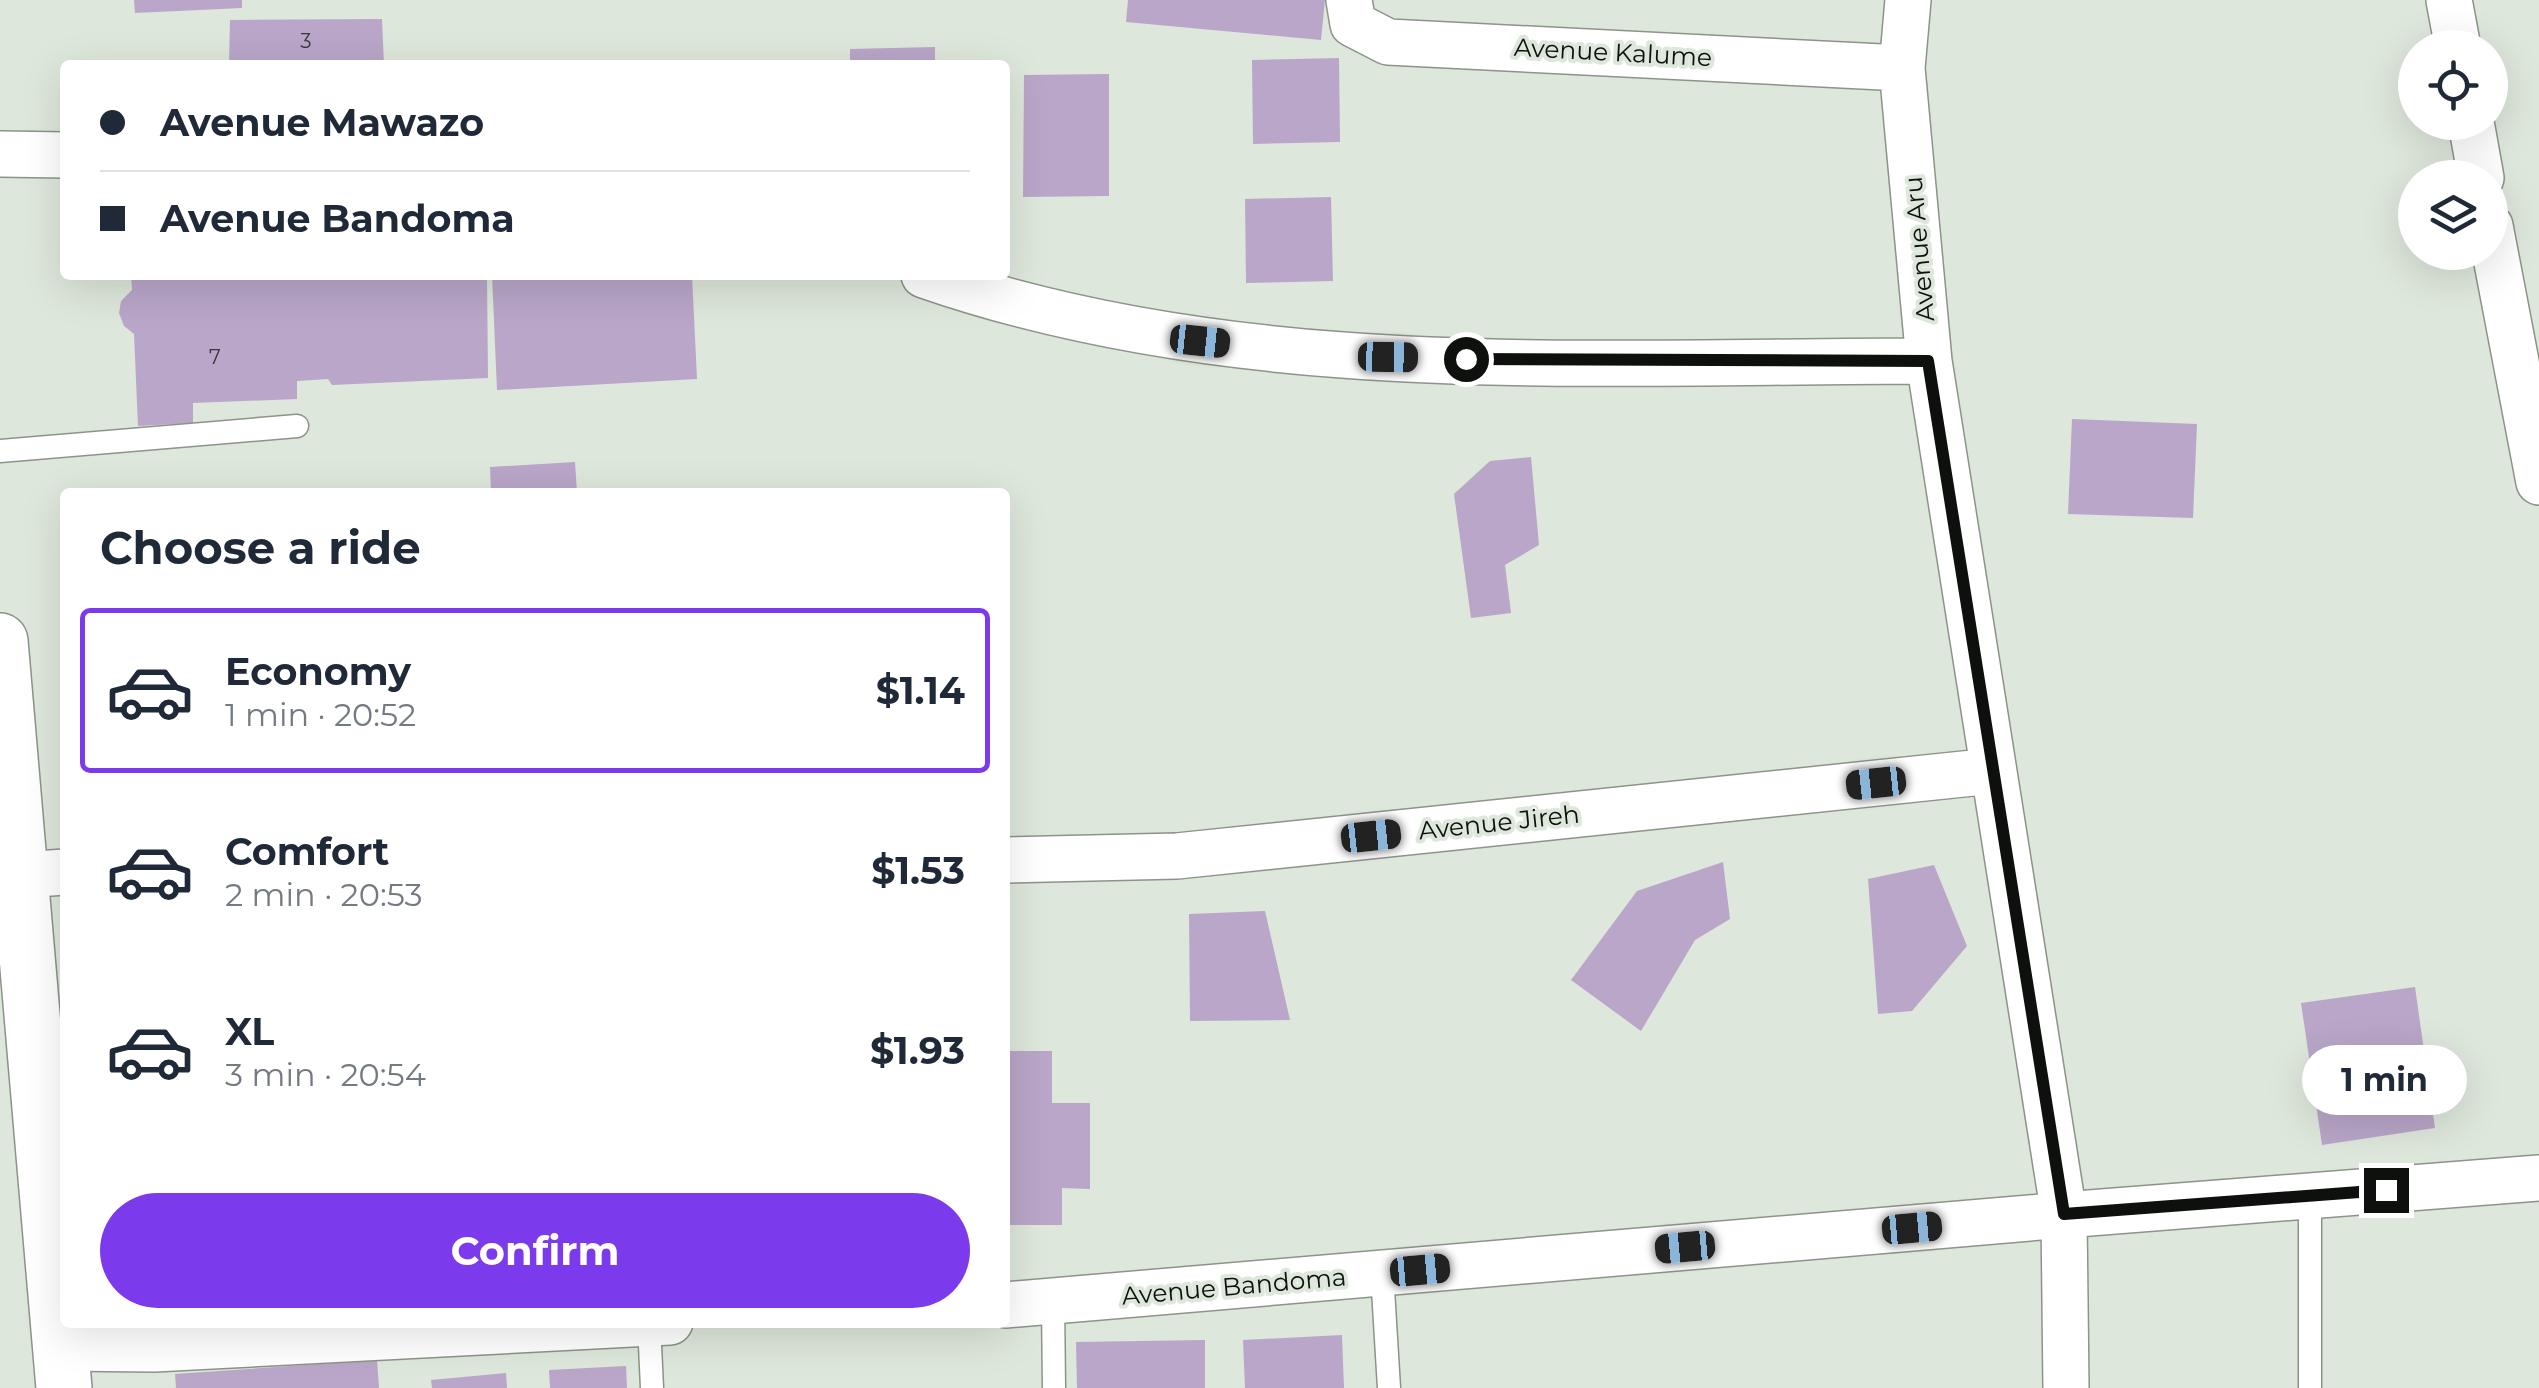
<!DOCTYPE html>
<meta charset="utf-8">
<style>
:root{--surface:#fff;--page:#f6f6f7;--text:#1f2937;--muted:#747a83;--line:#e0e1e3;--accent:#7c3aed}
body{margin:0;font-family:Montserrat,sans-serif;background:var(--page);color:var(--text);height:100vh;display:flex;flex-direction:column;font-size:38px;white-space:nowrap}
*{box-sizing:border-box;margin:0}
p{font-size:32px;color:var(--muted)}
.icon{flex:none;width:55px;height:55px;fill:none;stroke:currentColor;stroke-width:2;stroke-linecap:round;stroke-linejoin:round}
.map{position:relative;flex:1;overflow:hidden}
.drawer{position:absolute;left:60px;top:488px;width:950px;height:840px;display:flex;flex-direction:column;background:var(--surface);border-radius:10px;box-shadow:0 10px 40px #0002}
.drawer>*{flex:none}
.banner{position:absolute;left:60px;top:60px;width:950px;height:220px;border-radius:10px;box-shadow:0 10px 40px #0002;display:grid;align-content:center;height:220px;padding:0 40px;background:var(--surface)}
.fabs{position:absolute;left:2398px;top:30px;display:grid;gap:20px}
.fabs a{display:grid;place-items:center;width:110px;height:110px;border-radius:50%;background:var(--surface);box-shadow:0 10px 40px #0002;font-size:50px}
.end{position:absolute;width:45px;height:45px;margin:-22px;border:12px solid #0e100d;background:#fff;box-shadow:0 0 0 5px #fff}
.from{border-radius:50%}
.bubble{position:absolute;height:70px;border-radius:35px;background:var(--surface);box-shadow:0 10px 40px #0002;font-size:32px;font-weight:700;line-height:70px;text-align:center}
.car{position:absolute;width:30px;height:60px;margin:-30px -15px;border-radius:12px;box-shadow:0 0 8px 2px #0007;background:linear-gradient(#222 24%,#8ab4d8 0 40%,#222 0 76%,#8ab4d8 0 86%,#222 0)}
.banner b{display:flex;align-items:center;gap:35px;height:95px;font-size:38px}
.banner b+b{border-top:2px solid var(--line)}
.banner i{width:25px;height:25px;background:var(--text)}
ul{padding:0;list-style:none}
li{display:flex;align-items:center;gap:30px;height:165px;margin:0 20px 15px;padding:0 20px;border:5px solid transparent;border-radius:10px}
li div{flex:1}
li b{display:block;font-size:38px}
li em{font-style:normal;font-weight:700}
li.selected{border-color:var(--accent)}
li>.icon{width:90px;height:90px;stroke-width:1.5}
h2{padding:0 40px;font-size:45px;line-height:120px}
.action{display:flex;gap:20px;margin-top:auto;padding:20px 40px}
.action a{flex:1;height:115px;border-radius:60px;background:var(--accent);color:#fff;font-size:40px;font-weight:700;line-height:115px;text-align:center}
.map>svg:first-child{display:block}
.building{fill:#b9a6c8}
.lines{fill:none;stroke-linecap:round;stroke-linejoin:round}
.lane-casing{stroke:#8c9489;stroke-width:25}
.street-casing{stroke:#8c9489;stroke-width:48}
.secondary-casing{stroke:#8c9489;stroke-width:58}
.lane{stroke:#fff;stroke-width:22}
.street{stroke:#fff;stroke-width:45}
.secondary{stroke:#fff;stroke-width:55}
.route{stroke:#0e100d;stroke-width:12}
.labels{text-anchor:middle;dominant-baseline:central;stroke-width:8;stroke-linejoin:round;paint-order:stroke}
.number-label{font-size:20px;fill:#39363c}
.street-label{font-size:25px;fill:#0e100d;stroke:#dee7db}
</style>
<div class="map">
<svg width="2539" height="1388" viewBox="0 0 2539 1388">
<rect width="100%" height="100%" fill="#dee7db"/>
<path class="building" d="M 134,0 L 242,0 L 242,8 L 135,13 Z
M 1128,0 L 1325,0 L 1321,40 L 1126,22 Z
M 382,19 L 384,65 L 229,62 L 230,20 Z
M 935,47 L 935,65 L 850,65 L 850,49 Z
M 1339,58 L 1340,142 L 1253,144 L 1252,60 Z
M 1109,74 L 1109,196 L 1023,197 L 1024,75 Z
M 1331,197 L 1333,281 L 1246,283 L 1245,199 Z
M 131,275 L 487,275 L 488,378 L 332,385 L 328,379 L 297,381 L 297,399 L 193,403 L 193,423 L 138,426 L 134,334 L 124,326 L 119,313 L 121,301 L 132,290 Z
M 492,275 L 692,275 L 697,379 L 497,390 Z
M 2072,419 L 2197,424 L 2193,518 L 2068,514 Z
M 1531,457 L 1539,545 L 1505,565 L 1511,613 L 1471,618 L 1454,494 L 1490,461 Z
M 575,462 L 577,492 L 491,492 L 490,467 Z
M 1723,862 L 1730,919 L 1695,940 L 1641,1031 L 1571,980 L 1637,891 Z
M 1934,865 L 1967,946 L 1912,1011 L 1878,1014 L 1868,879 Z
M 1265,911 L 1290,1020 L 1190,1021 L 1189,914 Z
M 2415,987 L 2435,1128 L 2322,1145 L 2301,1003 Z
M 1005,1051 L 1052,1051 L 1052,1103 L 1090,1103 L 1090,1189 L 1062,1188 L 1062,1225 L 1005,1225 Z
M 1342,1335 L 1344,1388 L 1245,1388 L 1243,1340 Z
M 1205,1340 L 1205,1388 L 1077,1388 L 1076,1342 Z
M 377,1360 L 379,1388 L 176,1388 L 175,1374 Z
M 626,1366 L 627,1388 L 550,1388 L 549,1370 Z
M 506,1373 L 507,1388 L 432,1388 L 431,1380 Z"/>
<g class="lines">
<g class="lane-casing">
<path id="lane" d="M 0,451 L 297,426
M 2310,1195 L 2310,1388
M 1382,1273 L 1389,1388
M 1053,1303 L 1054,1388
M 649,1324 L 652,1388"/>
</g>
<g class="street-casing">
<path id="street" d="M 1349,0 L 1353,24 L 1388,42 L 1902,68
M 1908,0 L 1902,68 L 1929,361 L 2064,1215 L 2066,1388
M 2449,0 L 2458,48
M 2471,122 L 2481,178
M 0,154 L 65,155
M 2490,226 L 2539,482
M 924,275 C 1243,386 1595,361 1929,361
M 1005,860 L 1177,856 L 1992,771
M 22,875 L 65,872
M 1005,1305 L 2064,1215 L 2539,1178
M 62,1348 L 154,1349 L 670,1322"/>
</g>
<g class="secondary-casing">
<path id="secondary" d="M 0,641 L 64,1388"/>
</g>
<use href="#lane" class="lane"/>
<use href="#street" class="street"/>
<use href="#secondary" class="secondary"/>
</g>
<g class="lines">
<path class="route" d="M 1466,359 L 1928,361 L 2064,1214 L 2386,1190"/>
</g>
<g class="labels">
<g class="number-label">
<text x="306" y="41">3</text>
<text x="215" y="357">7</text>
</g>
<g class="street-label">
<text transform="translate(1613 52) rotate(3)">Avenue Kalume</text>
<text transform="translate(1919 249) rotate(-95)">Avenue Aru</text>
<text transform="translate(1499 822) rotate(-6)">Avenue Jireh</text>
<text transform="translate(1234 1286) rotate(-5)">Avenue Bandoma</text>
</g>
</g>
</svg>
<div class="fabs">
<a><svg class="icon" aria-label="locate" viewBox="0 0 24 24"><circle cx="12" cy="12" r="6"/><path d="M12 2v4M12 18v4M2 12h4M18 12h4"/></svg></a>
<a><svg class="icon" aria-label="layers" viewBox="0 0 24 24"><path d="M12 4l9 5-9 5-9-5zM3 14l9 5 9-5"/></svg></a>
</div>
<i class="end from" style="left:1466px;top:359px"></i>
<i class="end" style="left:2386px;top:1190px"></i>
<div class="bubble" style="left:2302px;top:1045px;width:165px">1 min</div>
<i class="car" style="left:1200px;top:341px;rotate:96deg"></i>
<i class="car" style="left:1388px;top:357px;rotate:91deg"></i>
<i class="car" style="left:1876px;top:783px;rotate:264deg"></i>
<i class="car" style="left:1371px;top:836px;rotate:84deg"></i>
<i class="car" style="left:1912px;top:1228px;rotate:85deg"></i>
<i class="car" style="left:1685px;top:1247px;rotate:265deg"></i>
<i class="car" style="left:1420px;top:1270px;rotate:85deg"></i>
<div class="banner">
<b><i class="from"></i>Avenue Mawazo</b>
<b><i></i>Avenue Bandoma</b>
</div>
<section class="drawer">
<h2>Choose a ride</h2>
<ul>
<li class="selected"><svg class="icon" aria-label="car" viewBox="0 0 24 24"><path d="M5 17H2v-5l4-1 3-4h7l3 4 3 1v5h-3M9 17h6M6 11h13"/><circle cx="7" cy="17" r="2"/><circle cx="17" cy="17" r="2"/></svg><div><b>Economy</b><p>1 min · 20:52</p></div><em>$1.14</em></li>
<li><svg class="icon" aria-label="car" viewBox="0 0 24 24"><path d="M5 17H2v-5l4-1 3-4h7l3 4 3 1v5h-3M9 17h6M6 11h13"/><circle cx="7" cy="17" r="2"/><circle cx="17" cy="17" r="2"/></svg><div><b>Comfort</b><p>2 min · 20:53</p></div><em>$1.53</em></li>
<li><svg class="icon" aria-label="car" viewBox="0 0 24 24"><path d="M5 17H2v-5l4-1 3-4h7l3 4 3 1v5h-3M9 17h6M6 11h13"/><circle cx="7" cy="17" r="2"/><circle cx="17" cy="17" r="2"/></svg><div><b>XL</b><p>3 min · 20:54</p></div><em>$1.93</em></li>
</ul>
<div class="action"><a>Confirm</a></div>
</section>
</div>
